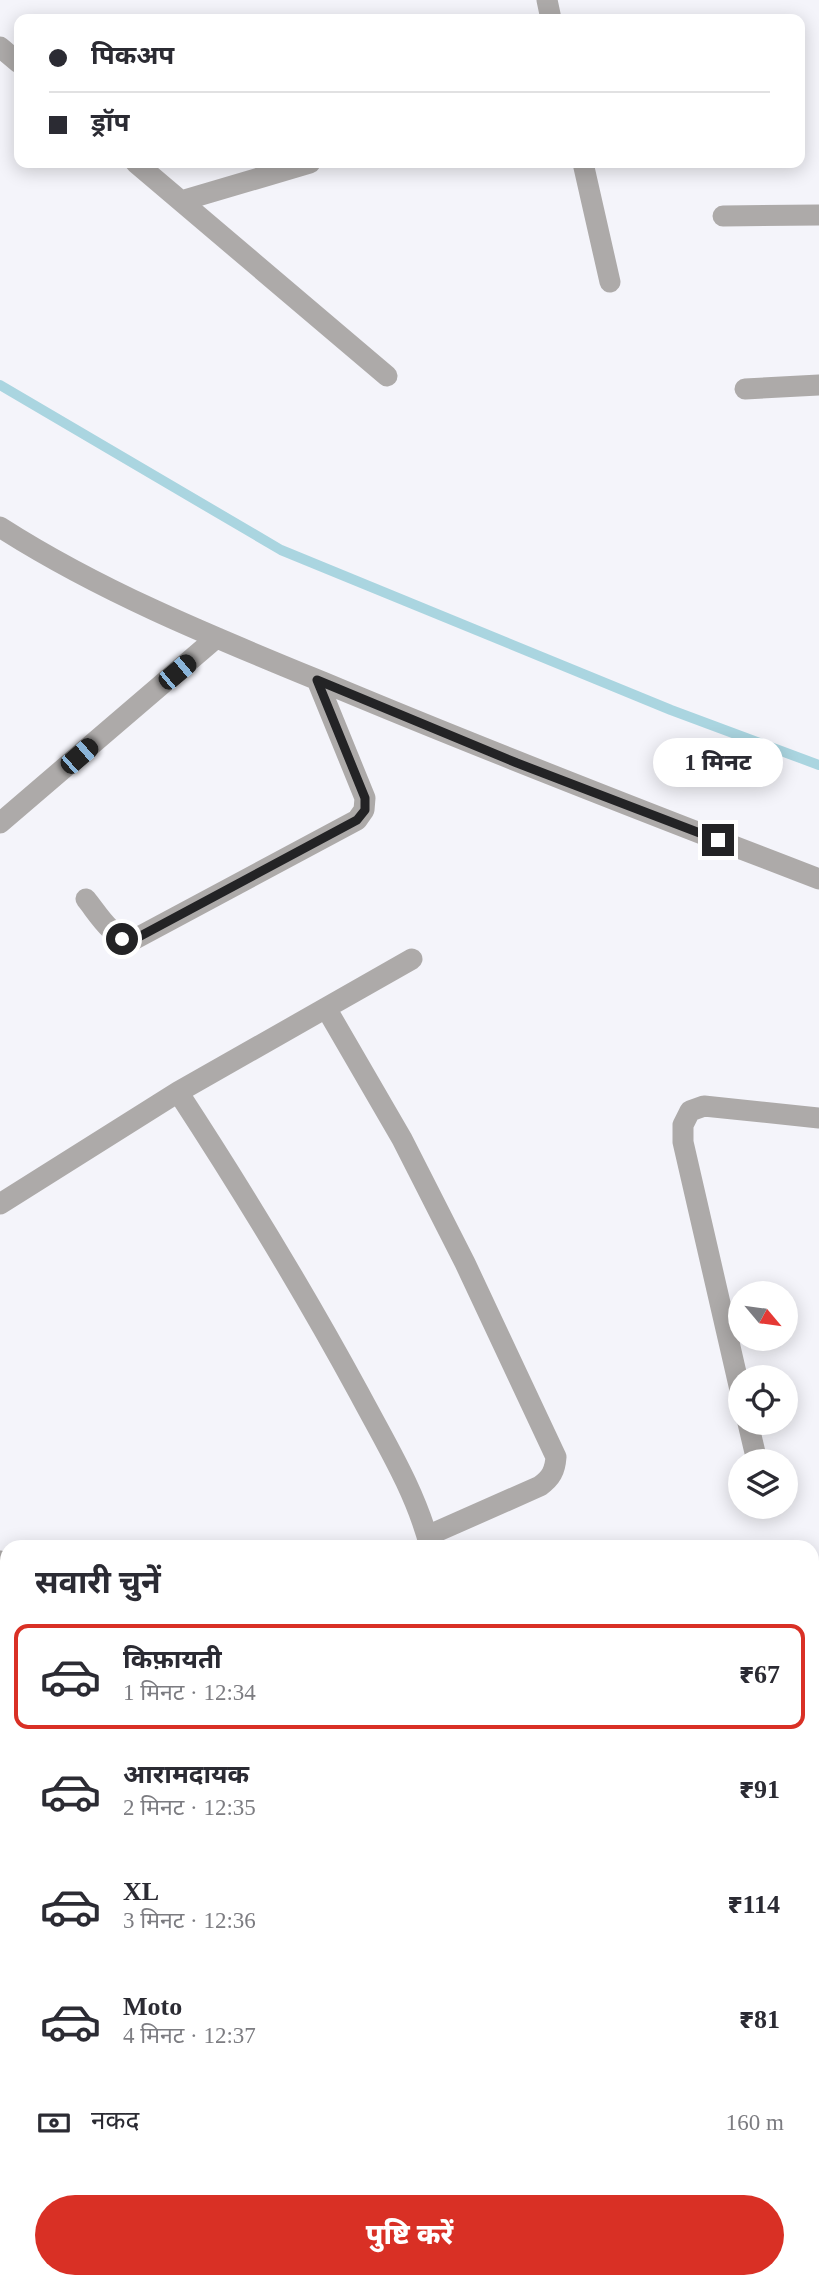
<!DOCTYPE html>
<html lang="hi">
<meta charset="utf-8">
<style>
:root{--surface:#fff;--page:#f7f7f7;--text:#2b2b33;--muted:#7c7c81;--line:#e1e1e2;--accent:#d93025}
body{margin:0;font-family:"Times New Roman","Noto Sans Devanagari",serif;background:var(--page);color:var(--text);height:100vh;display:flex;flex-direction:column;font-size:26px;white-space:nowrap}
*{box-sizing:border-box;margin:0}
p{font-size:23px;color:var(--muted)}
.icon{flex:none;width:38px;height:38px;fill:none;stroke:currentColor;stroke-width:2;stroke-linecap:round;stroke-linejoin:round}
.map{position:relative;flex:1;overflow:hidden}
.side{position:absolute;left:0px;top:1540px;width:819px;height:749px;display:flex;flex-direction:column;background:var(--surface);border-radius:21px 21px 0 0;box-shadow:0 4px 18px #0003}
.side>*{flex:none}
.top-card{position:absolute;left:14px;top:14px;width:791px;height:154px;border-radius:14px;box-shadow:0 4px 18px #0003;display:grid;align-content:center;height:154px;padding:0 35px;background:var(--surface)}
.needle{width:46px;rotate:119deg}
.controls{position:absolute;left:728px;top:1281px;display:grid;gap:14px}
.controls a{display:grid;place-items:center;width:70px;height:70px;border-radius:50%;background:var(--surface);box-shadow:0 4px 18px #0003;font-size:35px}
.end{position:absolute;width:32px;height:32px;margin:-16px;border:9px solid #232325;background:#fff;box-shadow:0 0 0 4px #fff}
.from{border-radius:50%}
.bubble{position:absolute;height:49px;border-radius:24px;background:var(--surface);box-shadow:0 4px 18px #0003;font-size:23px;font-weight:800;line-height:49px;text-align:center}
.car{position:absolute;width:21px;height:42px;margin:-21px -10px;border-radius:9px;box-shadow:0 0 5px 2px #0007;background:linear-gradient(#222 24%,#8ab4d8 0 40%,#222 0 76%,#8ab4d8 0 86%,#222 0)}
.top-card b{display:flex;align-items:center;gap:24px;height:66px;font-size:26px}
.top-card b+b{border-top:2px solid var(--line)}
.top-card i{width:18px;height:18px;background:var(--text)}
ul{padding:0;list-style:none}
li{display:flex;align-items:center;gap:21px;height:105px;margin:0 14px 10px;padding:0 21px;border:4px solid transparent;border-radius:14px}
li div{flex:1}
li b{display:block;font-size:26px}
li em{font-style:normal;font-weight:800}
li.active{border-color:var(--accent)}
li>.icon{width:63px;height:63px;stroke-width:1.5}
h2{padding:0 35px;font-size:32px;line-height:84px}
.pay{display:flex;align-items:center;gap:18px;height:77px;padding:0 35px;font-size:26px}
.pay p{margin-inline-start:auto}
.action{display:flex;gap:14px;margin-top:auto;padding:14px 35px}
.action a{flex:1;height:80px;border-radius:42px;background:var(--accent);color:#fff;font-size:28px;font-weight:800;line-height:80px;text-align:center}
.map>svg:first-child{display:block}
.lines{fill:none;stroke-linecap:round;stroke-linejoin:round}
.stream{stroke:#aad5e0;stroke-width:10}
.minor{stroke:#adaaa9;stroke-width:21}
.route{stroke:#232325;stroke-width:9}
</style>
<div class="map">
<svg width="819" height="2289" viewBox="0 0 819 2289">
<rect width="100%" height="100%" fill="#f4f4fa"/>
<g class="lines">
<path class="stream" d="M 0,385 L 281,550 L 671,710 L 819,765"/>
<path class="minor" d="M 547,0 L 551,19
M 0,47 L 19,63
M 136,163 L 387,376
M 583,163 L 610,282
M 181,201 L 310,163
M 723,216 L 819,215
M 745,389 L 819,385
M 0,527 C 103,593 218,639 330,685 C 492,753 655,816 819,879
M 0,823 L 216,638
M 86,899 C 99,915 111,938 133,940 L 357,820 L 364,810 L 365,798 L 317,680
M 326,1008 L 402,1139 L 465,1263 L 556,1457 C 555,1471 551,1478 540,1486 L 427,1536
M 178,1092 C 242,1190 303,1290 359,1393 C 385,1442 416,1492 430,1547
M 0,1204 L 178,1092 L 412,959
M 740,1390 L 683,1142 L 683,1125 L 690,1111 L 704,1106 L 819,1118
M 748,1423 L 757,1461
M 0,1561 L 7,1570
M 0,1738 L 7,1746
M 0,1770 L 7,1764
M 812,2195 L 819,2210
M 812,2252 L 819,2248
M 468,2282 L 471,2289
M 58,2289 L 71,2282
M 499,2289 L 517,2282
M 750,2289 L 762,2282"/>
</g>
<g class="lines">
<path class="route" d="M 122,939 L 133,940 L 357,820 L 365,810 L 365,798 L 317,680 L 517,763 L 718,840"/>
</g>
</svg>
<div class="controls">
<a><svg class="needle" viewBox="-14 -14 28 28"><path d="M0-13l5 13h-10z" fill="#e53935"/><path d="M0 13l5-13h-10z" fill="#7c7c81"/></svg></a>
<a><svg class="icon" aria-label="locate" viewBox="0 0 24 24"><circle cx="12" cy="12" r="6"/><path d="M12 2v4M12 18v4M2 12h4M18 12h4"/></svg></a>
<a><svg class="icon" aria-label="layers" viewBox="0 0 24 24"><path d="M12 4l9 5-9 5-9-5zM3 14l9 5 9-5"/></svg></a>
</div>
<i class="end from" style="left:122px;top:939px"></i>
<i class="end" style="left:718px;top:840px"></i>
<div class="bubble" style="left:653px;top:738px;width:130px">1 मिनट</div>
<i class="car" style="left:177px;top:672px;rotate:50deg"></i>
<i class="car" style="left:79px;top:756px;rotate:49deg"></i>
<div class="top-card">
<b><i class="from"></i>पिकअप</b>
<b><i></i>ड्रॉप</b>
</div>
<section class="side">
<h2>सवारी चुनें</h2>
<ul>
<li class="active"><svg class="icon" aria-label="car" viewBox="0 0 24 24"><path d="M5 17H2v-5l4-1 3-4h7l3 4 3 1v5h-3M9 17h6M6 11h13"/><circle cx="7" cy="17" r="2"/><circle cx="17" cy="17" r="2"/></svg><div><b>किफ़ायती</b><p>1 मिनट · 12:34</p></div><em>₹67</em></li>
<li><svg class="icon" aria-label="car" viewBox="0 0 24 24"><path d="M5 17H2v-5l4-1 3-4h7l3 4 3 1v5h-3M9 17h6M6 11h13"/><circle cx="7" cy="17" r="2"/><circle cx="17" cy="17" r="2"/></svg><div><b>आरामदायक</b><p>2 मिनट · 12:35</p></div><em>₹91</em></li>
<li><svg class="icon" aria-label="car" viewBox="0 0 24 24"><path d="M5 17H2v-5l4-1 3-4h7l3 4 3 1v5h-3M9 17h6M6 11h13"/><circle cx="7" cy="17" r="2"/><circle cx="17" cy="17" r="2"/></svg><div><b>XL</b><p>3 मिनट · 12:36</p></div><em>₹114</em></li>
<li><svg class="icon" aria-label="car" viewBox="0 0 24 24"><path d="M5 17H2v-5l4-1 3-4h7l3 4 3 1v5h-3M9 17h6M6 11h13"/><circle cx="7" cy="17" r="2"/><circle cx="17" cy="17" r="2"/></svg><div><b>Moto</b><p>4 मिनट · 12:37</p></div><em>₹81</em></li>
</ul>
<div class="pay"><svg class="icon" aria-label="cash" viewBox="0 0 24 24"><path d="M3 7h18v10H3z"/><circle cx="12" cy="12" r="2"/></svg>नकद<p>160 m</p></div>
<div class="action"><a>पुष्टि करें</a></div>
</section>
</div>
